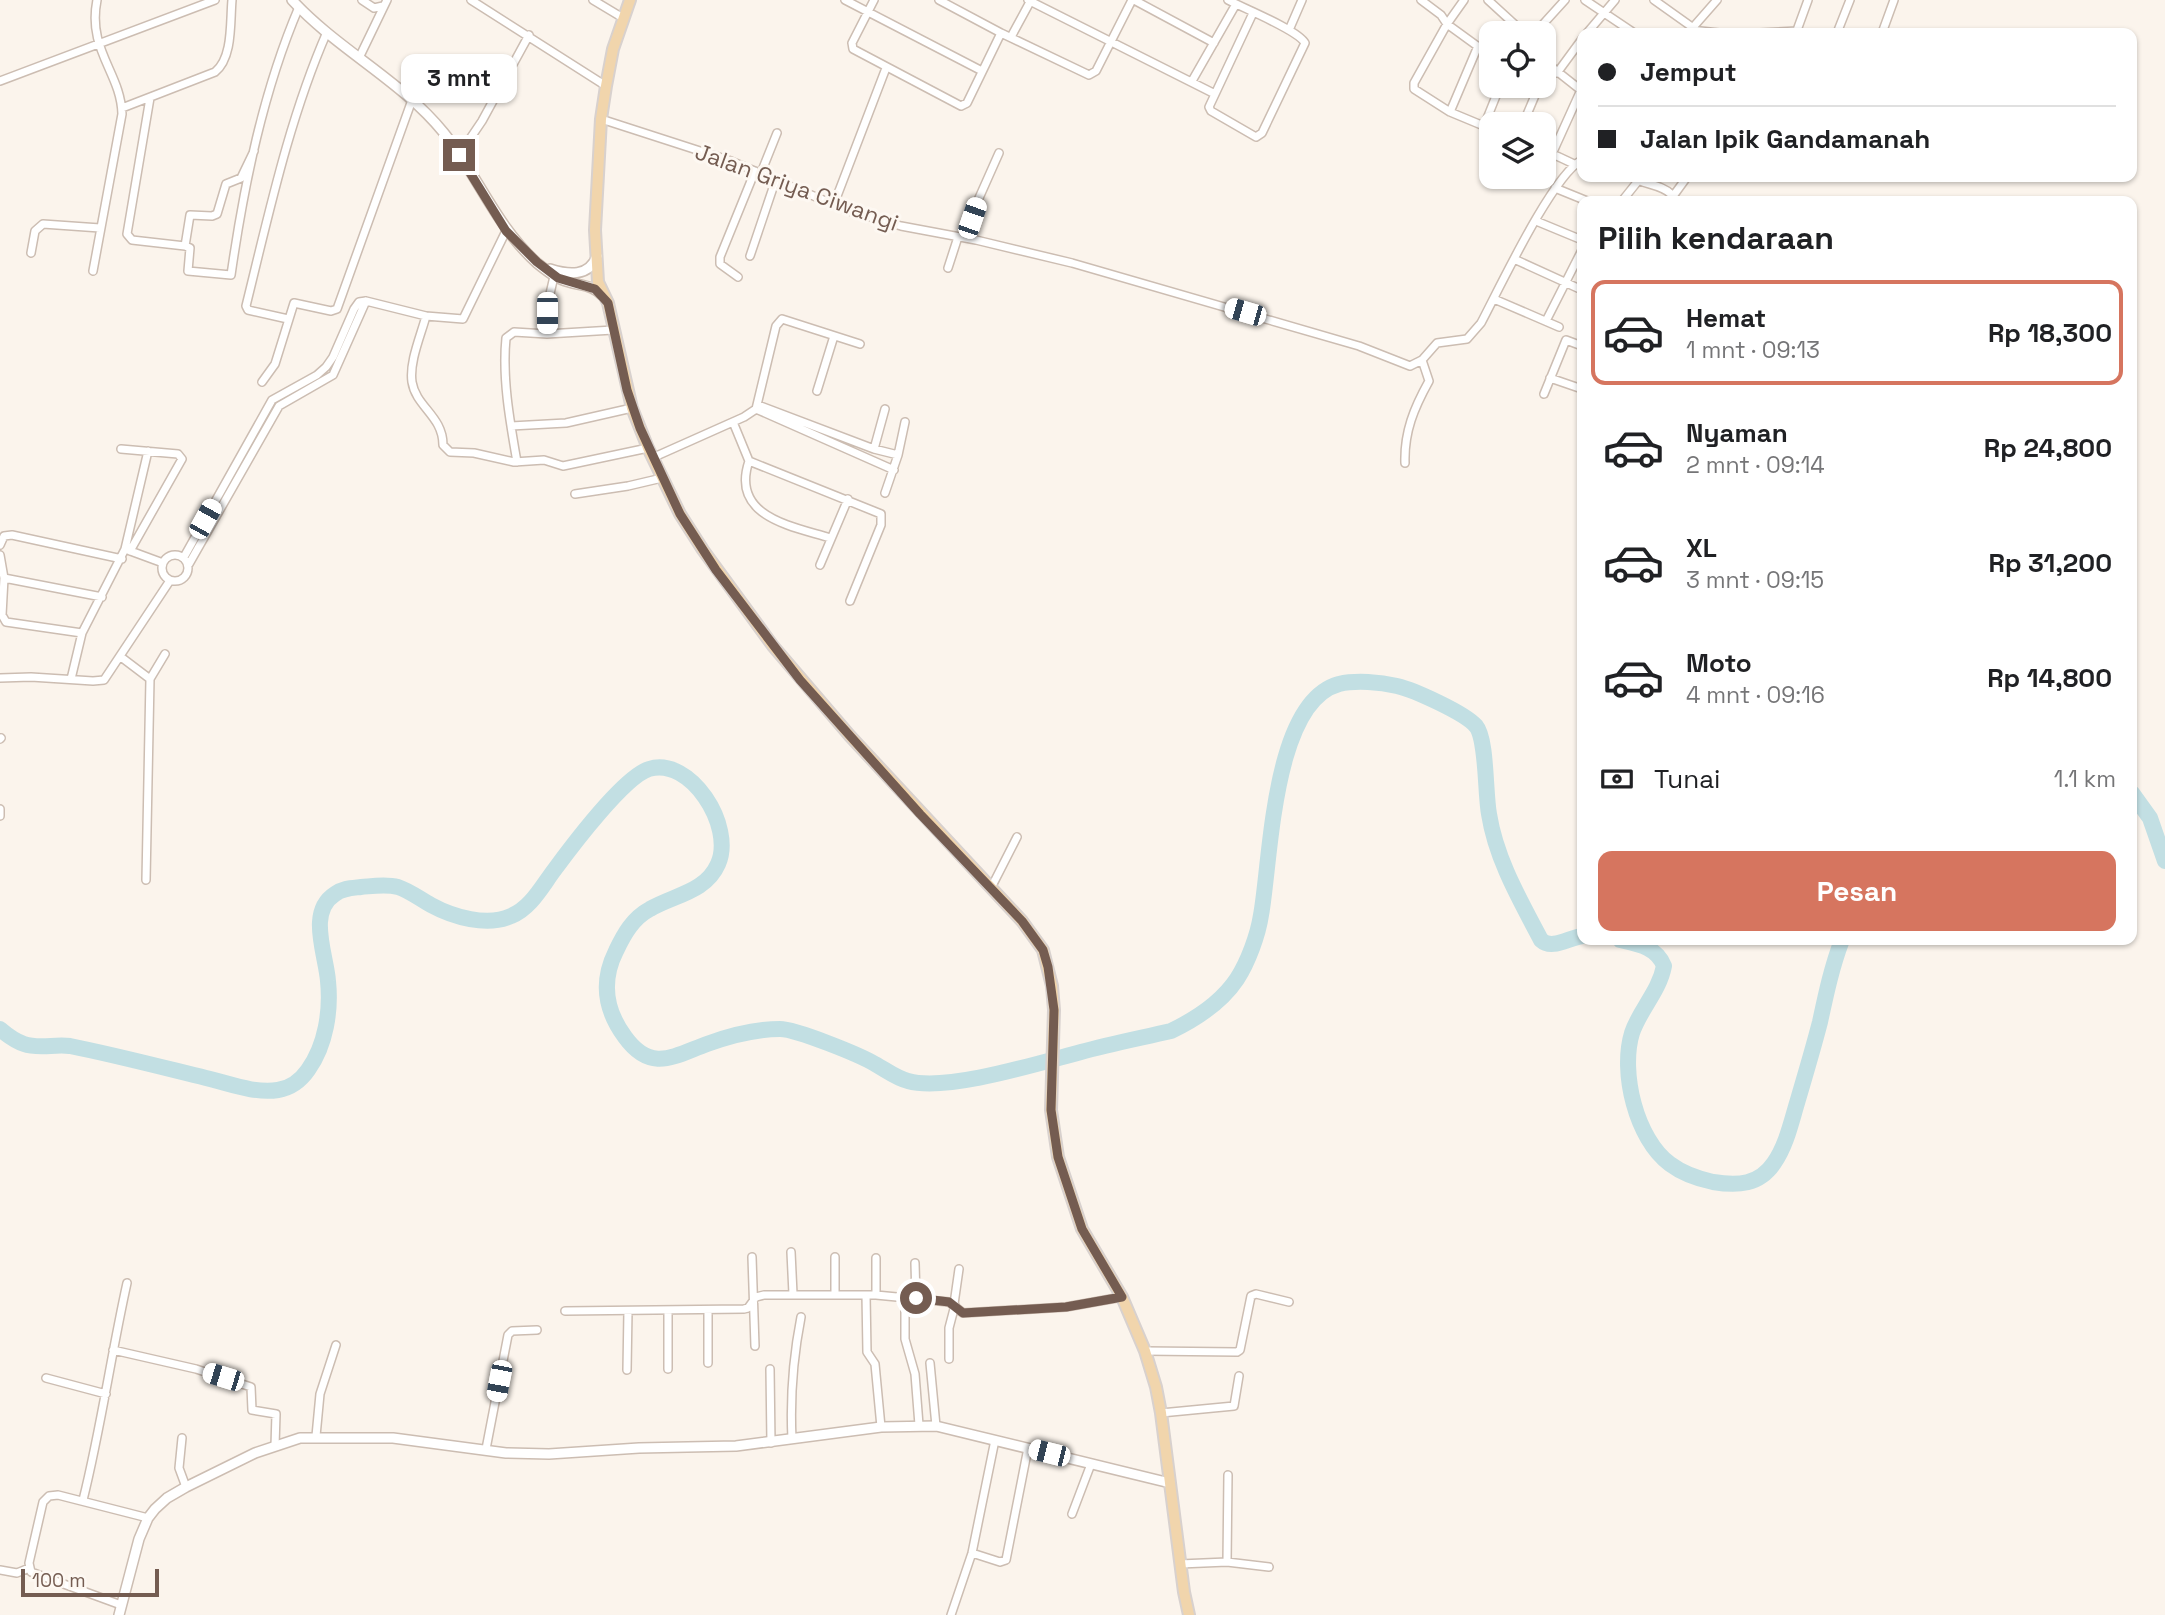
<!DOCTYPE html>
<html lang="id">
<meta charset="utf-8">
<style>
:root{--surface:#fff;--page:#f2f2f2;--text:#202124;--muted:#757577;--line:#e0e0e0;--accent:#d6755f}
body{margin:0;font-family:"Space Grotesk",sans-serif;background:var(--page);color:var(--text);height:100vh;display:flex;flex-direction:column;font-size:26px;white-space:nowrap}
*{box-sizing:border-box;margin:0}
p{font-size:23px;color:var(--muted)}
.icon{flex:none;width:38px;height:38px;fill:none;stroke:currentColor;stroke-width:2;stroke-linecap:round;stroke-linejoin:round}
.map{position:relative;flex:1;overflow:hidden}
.panel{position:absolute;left:1577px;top:196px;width:560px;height:749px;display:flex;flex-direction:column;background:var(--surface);border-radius:14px;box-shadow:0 2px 5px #0004}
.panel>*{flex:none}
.top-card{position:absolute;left:1577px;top:28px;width:560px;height:154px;border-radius:14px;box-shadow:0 2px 5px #0004;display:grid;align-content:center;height:154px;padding:0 21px;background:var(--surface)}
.tools{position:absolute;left:1479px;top:21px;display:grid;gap:14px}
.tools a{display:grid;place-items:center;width:77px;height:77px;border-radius:14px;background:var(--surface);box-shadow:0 2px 5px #0004;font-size:35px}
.scale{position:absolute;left:21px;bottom:18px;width:138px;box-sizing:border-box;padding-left:7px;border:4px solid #745c51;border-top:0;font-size:19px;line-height:24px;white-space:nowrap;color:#745c51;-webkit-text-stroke:5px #fdf8f2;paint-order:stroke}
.end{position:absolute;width:32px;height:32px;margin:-16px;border:9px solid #745c51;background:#fff;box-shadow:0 0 0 4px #fff}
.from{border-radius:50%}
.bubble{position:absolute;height:49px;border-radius:14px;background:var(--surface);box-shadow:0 2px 5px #0004;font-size:23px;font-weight:700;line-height:49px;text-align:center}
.car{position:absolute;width:21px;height:42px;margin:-21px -10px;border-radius:9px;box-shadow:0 0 5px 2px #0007;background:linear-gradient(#fff 24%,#345 0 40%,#fff 0 76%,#345 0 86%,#fff 0)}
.top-card b{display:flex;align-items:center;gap:24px;height:66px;font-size:26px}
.top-card b+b{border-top:2px solid var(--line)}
.top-card i{width:18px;height:18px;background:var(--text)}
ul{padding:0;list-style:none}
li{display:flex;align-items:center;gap:21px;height:105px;margin:0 14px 10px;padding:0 7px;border:4px solid transparent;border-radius:14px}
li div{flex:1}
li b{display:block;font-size:26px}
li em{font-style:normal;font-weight:700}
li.active{border-color:var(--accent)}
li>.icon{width:63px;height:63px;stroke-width:1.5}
h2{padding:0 21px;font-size:32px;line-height:84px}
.pay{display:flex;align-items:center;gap:18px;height:77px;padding:0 21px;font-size:26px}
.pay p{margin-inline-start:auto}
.action{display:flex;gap:14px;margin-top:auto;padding:14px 21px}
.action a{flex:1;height:80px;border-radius:14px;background:var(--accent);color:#fff;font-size:28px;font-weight:700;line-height:80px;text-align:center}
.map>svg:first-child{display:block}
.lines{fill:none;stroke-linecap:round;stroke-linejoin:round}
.river{stroke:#c2dfe3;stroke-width:16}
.minor-casing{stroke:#ccbdb2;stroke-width:10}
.tertiary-casing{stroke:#ccbdb2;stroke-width:12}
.primary-casing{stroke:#d8d1ce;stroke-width:14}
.minor{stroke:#fff;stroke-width:7}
.tertiary{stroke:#fff;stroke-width:9}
.primary{stroke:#f1d5ac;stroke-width:10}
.route{stroke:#745c51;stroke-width:9}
.labels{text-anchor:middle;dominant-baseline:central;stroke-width:6;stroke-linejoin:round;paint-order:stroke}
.street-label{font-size:23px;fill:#745c51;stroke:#fdf8f2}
</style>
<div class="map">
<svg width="2165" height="1615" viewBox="0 0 2165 1615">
<rect width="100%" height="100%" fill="#fbf4ec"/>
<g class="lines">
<path class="river" d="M 2132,793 L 2150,818 L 2165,861
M 1620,940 C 1638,944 1657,947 1664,966 C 1659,992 1640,1009 1632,1033 C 1620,1072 1636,1139 1670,1164 C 1682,1173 1699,1179 1713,1182 C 1738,1186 1759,1185 1774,1163 C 1786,1146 1791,1123 1797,1103 C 1805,1076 1813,1049 1820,1022 C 1826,994 1832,966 1842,940
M 0,1029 C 7,1035 15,1041 24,1044 C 38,1049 55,1044 70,1046 C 115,1055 161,1067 206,1078 C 228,1083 255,1094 278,1090 C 291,1088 301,1080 308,1070 C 326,1045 331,1010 328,981 C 326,954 307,912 335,894 C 343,888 352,888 361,887 C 374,886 386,884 398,887 C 410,891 420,899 431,905 C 453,917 487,927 511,916 C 531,908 542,886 555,869 C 572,846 624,777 649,769 C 690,756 735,826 718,864 C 706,892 674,895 650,909 C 633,918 624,934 616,951 C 601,981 605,1010 625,1037 C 651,1073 674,1056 707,1044 C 729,1036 756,1029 780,1029 C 796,1029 860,1055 875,1064 C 886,1070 896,1078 908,1081 C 947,1092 1039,1063 1081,1052 C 1110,1044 1141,1038 1171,1031 C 1196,1019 1221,1003 1237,979 C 1248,962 1258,935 1261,915 C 1271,861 1272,702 1339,684 C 1356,680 1380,682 1397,686 C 1414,690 1465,713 1476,726 C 1487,739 1485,793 1489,814 C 1496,859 1520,900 1541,940 C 1552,950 1568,938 1582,936"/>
<g class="minor-casing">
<path id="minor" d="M 362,0 L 374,8 L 383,6
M 471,0 L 606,86
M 593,0 L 623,18
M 845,0 L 982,71
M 874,0 L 852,43 L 853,49 L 961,106 L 967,103 L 1001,33
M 939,0 L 1001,33 L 1089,75 L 1096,71 L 1132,0
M 1028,0 L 1215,94
M 1134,0 L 1214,43
M 1228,0 C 1243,8 1298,30 1305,43 L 1262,133 L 1256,137 L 1211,111 L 1209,107 L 1253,13
M 1421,0 L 1441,15 L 1447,24 L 1491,56
M 1464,0 L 1447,24 L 1414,83 L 1414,89 L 1450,112 L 1491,129
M 1488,0 L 1524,33
M 1585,0 L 1634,33
M 1654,0 L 1692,27
M 1289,30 L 1302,0
M 1691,30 L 1719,33
M 1535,33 L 1565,0
M 1587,33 L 1615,0
M 1688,33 L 1717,0
M 1760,33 L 1797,31 L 1802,33
M 1796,33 L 1808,0
M 1837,33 L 1850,0
M 1882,33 L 1894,0
M 1011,37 L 1031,0
M 359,58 L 387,0
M 1544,61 L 1582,91
M 1557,73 L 1582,39
M 0,81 L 215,0
M 1192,81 L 1236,4
M 150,98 L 127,234 L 132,240 L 185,246
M 122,108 L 215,72 C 233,58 230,22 232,0
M 1450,112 L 1478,46
M 601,119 L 731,161 L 849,211 L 901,226 L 976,240 L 1072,263 L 1359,346 L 1410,366 L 1422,360 L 1437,343 L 1467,339 L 1481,323 C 1499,289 1553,174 1582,160
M 1523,124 L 1539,86
M 1484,126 L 1500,86
M 1544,150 L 1574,164
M 254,151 L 241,178 L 226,184 L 217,214 L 212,216 L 190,215 L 185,246 L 190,248 L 188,271 L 231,275 C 244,185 263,91 299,7
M 1552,154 L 1581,90
M 459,155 L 482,121 L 529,35
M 761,173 L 777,133
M 1632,177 C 1644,185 1661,184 1671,194 L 1670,201
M 1555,188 L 1587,201
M 1671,199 L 1687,177
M 1622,201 L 1638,181
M 834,204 L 886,68
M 1536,221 L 1582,240
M 965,238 L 979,198 L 999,153
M 31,253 L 35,231 L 43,224 L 100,228
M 750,256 L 776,179
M 1514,259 L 1582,290
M 948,268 L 958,237
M 93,271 L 122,114 C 121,73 87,50 97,0
M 738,277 L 720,264 L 720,257 L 755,171
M 1494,299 L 1559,327
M 426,316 C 421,335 409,362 412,382 C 416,407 443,416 443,445 L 450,452 L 474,453 L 514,462 L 544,460 L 563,466 L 648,448
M 288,319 L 248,310 L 246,306 C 269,213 289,119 327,32
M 1546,321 L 1582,250
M 547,334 L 549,298 L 555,272
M 1550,378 L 1582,389
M 262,382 L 275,364 L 294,303 L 331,311 L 337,309 L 412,100
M 817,391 L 834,336
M 1544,394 L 1566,340 L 1582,346
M 758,405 L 874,449 L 898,455
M 756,409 L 894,470
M 733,422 L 749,461 L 881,514 L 881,525 L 850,601
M 511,426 L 566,423 L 632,408
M 121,449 L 178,454 L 182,459 L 130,551
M 874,449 L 885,409
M 652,458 L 744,417 L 756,409 L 776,326 L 782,319 L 860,344
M 749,461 C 730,517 792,526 830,538
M 517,462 C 510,422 502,378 506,338 L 514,332 L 547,334 L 613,330
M 1405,463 C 1404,432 1414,408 1429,381 L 1422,360
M 885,493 L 898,455 L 905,422
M 575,494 L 628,486 L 662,478
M 0,545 L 4,536 L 12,535 L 122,559
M 125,549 L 148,451
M162 568a13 13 0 1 1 26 0a13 13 0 1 1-26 0Z
M 0,555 L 4,578 L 102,597
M 184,557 L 272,400 L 317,375 L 326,367 L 333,357 L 354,309 L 359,302 L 366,301 L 426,316 L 463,319 L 506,231
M 189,564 L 279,406 L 333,375 L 366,301
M 820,565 L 848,499
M 4,578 L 2,615 L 6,622 L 82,633 L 125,549 L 163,563
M 121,657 L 150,679 L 146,880
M 0,678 L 31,677 L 93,681 L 104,680 L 169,582
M 71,679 L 82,633
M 150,679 L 165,654
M 0,739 L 1,738
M 0,809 L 0,816
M 991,888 L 1017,837
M 791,1252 L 793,1294
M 752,1257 L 755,1346
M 835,1257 L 835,1294
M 876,1258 L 876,1295
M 915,1263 L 916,1299
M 866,1295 L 867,1352 L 875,1364 L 881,1427
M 905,1298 L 905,1339 L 915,1374 L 919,1425
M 954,1304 L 959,1269
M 565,1311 L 744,1309 L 748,1308 L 756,1297 L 764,1295 L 876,1295 L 949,1302 L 963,1313 L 1066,1307 L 1122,1297
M 668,1311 L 668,1369
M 708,1311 L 708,1363
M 113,1350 L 196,1369 L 251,1387 L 252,1410 L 276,1414 L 275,1446
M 1145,1351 L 1237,1352 L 1240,1350 L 1251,1296 L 1256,1294 L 1289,1302
M 949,1359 L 949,1328 L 955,1305
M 930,1363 L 936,1426
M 770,1369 L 771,1443
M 627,1370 L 628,1311
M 46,1378 L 106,1394
M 1161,1413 L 1234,1406 L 1239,1376
M 316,1436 L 320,1394 L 336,1345
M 182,1438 L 179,1468 L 186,1487
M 792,1439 C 790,1398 793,1358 801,1317
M 486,1449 L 508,1335 L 512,1331 L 537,1330
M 83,1500 C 101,1428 111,1355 127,1283
M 1072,1514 L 1091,1464
M 972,1553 L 1000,1562 L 1006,1560 L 1028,1448
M 1227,1562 L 1228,1475
M 1180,1564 L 1227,1562 L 1269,1567
M 0,1570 L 17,1573 L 29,1568
M 121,1605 L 31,1572 L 29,1563 L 43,1502 L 49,1496 L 58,1495 L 148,1518
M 951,1615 L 972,1553 L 995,1440"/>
</g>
<g class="tertiary-casing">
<path id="tertiary" d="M 292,0 C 338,50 401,80 444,133 C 478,176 496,226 537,263 C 547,271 557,279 569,282 C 582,286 593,285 603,296
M 550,269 C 569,275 589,277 597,256
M 119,1615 L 139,1539 L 148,1518 L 155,1509 L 167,1498 L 186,1487 L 255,1453 L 300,1438 L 393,1438 L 506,1453 L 549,1454 L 639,1448 L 736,1446 L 881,1427 L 936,1426 L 1170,1483"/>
</g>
<g class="primary-casing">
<path id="primary" d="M 630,0 L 613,49 L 606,86 L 601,119 L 595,230 L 598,282 L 608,303 L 632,408 L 648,448 L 680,514 L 703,550 L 773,646 L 850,736 L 1022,921 L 1043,950 L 1052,986 L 1054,1010 L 1051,1110 L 1058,1157 L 1082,1229 L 1122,1297 L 1145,1351 L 1156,1387 L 1161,1413 L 1184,1592 L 1189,1615"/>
</g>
<use href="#minor" class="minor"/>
<use href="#tertiary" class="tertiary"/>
<use href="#primary" class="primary"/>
</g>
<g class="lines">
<path class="route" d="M 459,155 L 506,231 L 537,262 L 558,278 L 595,289 L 608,303 L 627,390 L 640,428 L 680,514 L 716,570 L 800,680 L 920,814 L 1022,921 L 1043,950 L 1048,967 L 1054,1010 L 1051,1110 L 1058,1157 L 1082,1229 L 1122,1297 L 1066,1307 L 963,1313 L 949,1302 L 916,1298"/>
</g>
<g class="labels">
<g class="street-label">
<text transform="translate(797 187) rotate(20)">Jalan Griya Ciwangi</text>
</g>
</g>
</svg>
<div class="tools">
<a><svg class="icon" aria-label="locate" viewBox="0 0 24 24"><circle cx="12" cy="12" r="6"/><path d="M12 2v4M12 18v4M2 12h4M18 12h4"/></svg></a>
<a><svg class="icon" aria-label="layers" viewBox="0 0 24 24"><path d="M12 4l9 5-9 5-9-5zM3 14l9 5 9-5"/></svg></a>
</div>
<div class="scale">100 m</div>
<i class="end from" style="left:916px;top:1298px"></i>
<i class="end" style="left:459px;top:155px"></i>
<div class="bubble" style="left:401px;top:54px;width:116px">3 mnt</div>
<i class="car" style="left:972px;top:218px;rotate:19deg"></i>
<i class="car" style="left:1245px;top:312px;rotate:286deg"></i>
<i class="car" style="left:547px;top:313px;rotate:180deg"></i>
<i class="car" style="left:205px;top:519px;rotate:29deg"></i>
<i class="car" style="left:223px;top:1377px;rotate:287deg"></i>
<i class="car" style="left:499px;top:1381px;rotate:191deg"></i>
<i class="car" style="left:1049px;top:1453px;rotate:284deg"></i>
<div class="top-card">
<b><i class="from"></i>Jemput</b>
<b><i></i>Jalan Ipik Gandamanah</b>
</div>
<section class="panel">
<h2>Pilih kendaraan</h2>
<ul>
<li class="active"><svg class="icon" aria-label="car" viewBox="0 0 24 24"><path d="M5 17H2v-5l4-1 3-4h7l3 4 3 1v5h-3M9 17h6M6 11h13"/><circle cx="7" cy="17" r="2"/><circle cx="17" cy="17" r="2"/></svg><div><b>Hemat</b><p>1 mnt · 09:13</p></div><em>Rp 18,300</em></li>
<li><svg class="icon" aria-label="car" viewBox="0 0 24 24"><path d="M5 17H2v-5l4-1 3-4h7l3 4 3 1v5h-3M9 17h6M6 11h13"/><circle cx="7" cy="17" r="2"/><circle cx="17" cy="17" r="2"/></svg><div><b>Nyaman</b><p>2 mnt · 09:14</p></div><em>Rp 24,800</em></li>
<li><svg class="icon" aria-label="car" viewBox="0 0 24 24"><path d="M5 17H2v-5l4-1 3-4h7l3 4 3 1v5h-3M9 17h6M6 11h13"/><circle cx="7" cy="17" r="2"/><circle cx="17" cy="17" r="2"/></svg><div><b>XL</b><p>3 mnt · 09:15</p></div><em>Rp 31,200</em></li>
<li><svg class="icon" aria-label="car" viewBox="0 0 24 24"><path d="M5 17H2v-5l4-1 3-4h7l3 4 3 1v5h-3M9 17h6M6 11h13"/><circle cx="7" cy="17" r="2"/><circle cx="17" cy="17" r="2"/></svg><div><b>Moto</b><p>4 mnt · 09:16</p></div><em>Rp 14,800</em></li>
</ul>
<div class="pay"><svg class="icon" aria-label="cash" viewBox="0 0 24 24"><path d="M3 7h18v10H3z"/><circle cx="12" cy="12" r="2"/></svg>Tunai<p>1.1 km</p></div>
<div class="action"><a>Pesan</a></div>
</section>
</div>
